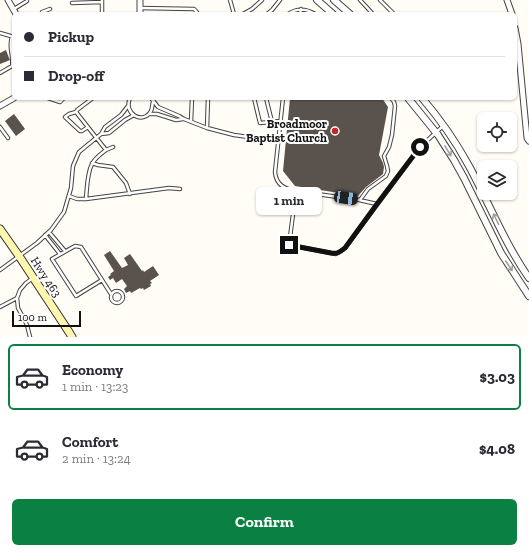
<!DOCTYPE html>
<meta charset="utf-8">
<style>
:root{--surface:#fff;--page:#f7f7f7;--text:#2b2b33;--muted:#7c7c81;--line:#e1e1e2;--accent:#0b8043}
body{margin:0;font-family:"Zilla Slab",serif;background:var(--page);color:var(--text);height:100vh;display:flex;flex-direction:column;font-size:15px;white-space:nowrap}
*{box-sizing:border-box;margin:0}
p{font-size:13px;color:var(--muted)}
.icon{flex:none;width:22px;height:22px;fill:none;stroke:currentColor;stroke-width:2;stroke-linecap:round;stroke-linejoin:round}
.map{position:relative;height:337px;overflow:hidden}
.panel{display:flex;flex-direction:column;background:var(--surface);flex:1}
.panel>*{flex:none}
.hud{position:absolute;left:12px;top:12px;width:505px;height:88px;border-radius:6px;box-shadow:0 1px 3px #0004;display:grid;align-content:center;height:88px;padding:0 12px;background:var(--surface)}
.fabs{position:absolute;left:477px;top:112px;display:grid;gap:8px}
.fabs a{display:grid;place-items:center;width:40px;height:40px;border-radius:6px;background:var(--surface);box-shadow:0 1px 3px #0004;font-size:20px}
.scale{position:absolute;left:12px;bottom:10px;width:69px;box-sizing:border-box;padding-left:4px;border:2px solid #111;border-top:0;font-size:11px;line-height:14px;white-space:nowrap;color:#111;-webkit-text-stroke:3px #fff;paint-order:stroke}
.end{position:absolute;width:18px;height:18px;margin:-9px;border:5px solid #111;background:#fff;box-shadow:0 0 0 2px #fff}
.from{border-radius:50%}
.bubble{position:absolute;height:28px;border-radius:6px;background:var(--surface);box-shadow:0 1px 3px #0004;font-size:13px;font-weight:700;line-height:28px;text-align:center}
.car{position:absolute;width:12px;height:24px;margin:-12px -6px;border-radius:5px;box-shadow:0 0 3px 1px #0007;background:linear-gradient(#222 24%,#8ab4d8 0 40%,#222 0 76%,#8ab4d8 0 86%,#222 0)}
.hud b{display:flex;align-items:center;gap:14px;height:38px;font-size:15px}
.hud b+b{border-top:1px solid var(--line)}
.hud i{width:10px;height:10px;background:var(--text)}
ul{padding:7px 0 0;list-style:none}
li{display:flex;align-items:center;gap:12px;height:66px;margin:0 8px 6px;padding:0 4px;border:2px solid transparent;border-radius:6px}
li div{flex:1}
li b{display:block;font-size:15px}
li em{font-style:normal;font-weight:700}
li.active{border-color:var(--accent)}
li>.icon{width:36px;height:36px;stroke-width:1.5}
.primary-button{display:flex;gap:8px;margin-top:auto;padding:8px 12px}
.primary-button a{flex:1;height:46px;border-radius:6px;background:var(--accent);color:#fff;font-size:16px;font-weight:700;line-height:46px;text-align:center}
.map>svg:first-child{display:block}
.building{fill:#5a524d}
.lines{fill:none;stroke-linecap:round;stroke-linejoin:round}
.service-casing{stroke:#444;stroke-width:4.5}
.minor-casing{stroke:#444;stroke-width:7}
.tertiary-casing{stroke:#444;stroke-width:8}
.secondary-casing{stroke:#333;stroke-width:9}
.service{stroke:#fff;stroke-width:2.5}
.minor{stroke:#fff;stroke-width:5}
.tertiary{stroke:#fff;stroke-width:6}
.secondary{stroke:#fff6b0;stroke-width:7}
.oneway{stroke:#a0a0a0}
.route{stroke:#111;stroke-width:5}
.poi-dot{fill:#c4262e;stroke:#fff;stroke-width:1.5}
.labels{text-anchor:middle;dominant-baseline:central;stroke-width:4;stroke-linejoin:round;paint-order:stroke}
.poi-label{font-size:12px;font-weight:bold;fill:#111;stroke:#fff;text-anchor:end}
.street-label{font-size:12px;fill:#111;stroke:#fff}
</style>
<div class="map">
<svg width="529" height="337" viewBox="0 0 529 337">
<rect width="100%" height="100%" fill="#fffdf5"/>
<path class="building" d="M 6,50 L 9,58 L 10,60 L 0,64 L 0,53 Z
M 290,98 L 382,98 L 388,107 L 379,155 L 383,163 L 384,167 L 383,174 L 366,187 L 358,196 L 295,186 L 283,171 Z
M 14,114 L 25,129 L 16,136 L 5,121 Z
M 110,251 L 122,268 L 128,265 L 124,258 L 130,254 L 142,271 L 143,270 L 144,272 L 153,266 L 159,275 L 150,281 L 152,283 L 150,284 L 151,286 L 144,290 L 143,288 L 141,289 L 140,288 L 131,293 L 130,291 L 126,293 L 124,289 L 127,286 L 122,279 L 116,283 L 113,278 L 110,280 L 108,277 L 111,275 L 110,274 L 114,271 L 104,255 Z"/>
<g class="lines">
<g class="service-casing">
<path id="service" d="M 102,0 L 102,14
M 230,0 L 234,14
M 360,0 L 373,14
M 380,0 L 393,13 L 393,14
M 72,3 L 102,2
M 140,8 L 194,9 L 196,11 L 198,14
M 14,9 L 27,1 L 27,0
M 42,14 L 42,12 L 50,9
M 243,14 L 252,9 L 262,0
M 267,14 L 272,10 L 280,0
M 288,14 C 297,8 305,8 315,14
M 300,14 L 301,9
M 0,33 L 14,37
M 0,73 L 12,66 C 14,56 8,47 12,37
M 48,98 L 60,102 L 64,98
M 93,98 L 77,110 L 76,112 L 106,150 L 113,147
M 130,98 C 123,114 143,125 151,111 C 153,107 152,102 154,98
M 151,98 L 158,107 L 179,116 L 184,119 L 207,128 L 234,135 L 278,141
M 254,98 L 260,123 L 281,121
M 266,98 L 272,122
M 283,98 L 275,172 C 276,185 285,189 296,191 L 289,245 L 331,253 L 336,254 L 345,248 L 420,147 L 443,126
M 76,112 L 69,114 L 65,117 L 80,131 L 82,131 L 88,127
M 149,114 L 157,114 L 176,120 L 183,119
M 191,122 L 192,98
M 0,127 L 8,138
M 207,128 L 208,98
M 101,134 L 109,133 L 125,120 L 134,115
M 92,163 L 98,165 L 113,167 L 126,183 L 130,194
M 296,191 L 359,200 L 377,204
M 69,196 L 77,199 L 86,199 L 169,188 L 180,189
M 86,199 C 87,189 87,173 92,164 C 95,158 101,154 106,150
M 360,200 L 368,189 L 386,176 L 388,171 L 387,166 L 384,156 L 389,147 L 392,135 L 395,106 L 394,102 L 391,98
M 49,232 L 65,251
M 45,235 L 60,254
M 75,246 L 81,247 L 102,280 L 76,296 L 52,259 Z
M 0,270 L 37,243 L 51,230 L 64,212 L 71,188 L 73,166 L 79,152 L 101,134 L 105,127 L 121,115 L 128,106
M 102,280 L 111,294
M111 297a6 6 0 1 1 12 0a6 6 0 1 1-12 0Z
M 17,298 L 18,308 L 27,325 L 30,337
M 0,307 L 17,298 L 20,290 L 26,283 L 33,278"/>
</g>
<g class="minor-casing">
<path id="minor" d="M 8,0 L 16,14
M 507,0 L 512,14
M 140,14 L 140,0
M 515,28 L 518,44 L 527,138 L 529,141
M 0,106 L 14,98"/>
</g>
<g class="tertiary-casing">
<path id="tertiary" d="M 317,0 L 333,14
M 334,0 L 350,14
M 408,98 L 438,135 L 454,160 L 464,178 L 501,253 L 529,296
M 422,98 C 440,119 456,142 469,166 C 489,203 505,244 529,278"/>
</g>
<g class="secondary-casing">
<path id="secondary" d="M 0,229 L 19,256 L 69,332 L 72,337"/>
</g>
<use href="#service" class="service"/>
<use href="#minor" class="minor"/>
<use href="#tertiary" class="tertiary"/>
<use href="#secondary" class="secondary"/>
</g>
<defs><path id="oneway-shaft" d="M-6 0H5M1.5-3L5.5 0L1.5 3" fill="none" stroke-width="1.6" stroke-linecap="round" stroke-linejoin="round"/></defs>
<g class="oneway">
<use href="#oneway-shaft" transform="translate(448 151) rotate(58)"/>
<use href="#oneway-shaft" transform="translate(496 219) rotate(-116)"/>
<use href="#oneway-shaft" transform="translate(509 266) rotate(57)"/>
</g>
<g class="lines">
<path class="route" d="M 289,245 L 331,253 C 338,254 340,252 345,248 L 377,204 L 420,147"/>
</g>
<circle class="poi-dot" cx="335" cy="131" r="4"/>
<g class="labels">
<g class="poi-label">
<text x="327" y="124">Broadmoor<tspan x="327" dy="14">Baptist Church</tspan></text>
</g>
<g class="street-label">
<text transform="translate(46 277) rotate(57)">Hwy 463</text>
</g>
</g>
</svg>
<div class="fabs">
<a><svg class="icon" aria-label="locate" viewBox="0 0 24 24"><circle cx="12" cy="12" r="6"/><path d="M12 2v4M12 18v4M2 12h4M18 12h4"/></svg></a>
<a><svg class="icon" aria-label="layers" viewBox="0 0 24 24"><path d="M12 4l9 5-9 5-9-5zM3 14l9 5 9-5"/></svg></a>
</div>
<div class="scale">100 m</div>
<i class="end from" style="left:420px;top:147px"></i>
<i class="end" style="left:289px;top:245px"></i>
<div class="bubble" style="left:256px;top:187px;width:66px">1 min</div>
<i class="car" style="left:346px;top:198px;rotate:98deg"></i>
<div class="hud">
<b><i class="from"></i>Pickup</b>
<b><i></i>Drop-off</b>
</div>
</div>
<section class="panel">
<ul>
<li class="active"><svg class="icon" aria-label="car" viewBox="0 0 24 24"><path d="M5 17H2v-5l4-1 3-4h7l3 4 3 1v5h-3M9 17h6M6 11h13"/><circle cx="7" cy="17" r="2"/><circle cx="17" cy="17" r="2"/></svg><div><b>Economy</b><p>1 min · 13:23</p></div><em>$3.03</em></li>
<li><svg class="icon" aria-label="car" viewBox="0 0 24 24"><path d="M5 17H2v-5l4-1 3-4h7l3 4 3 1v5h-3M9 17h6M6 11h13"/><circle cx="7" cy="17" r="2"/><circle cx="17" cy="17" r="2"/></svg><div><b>Comfort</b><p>2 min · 13:24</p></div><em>$4.08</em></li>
</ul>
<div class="primary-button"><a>Confirm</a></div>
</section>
